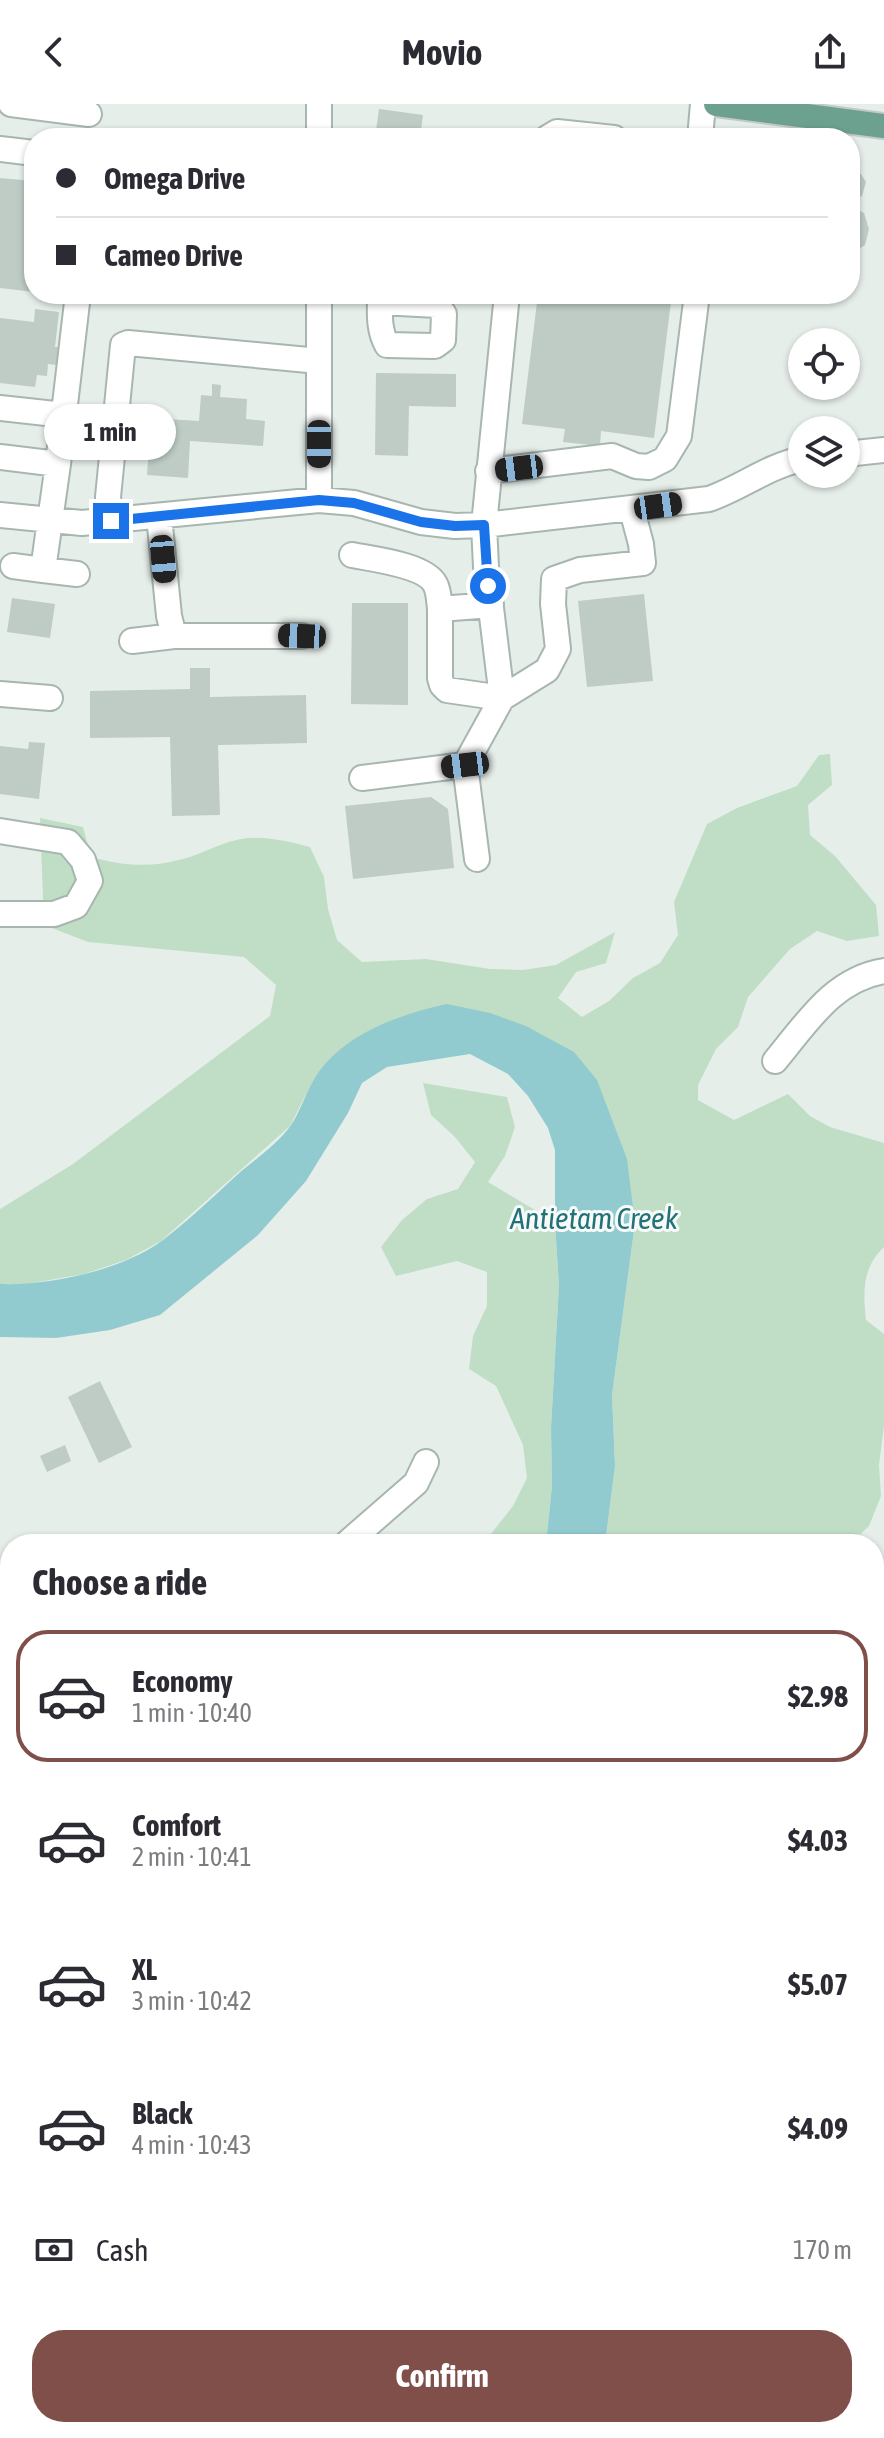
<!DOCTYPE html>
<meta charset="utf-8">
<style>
:root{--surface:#fff;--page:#f2f2f3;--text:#2b2b33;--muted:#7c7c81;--line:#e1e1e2;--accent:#814f4a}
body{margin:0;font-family:"Asap Condensed",sans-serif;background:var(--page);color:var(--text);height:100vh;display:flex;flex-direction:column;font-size:30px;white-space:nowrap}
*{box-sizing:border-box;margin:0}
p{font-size:26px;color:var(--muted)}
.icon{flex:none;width:44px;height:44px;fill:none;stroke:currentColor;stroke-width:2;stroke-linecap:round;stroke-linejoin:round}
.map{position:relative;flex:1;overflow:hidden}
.sheet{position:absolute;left:0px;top:1430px;width:884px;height:904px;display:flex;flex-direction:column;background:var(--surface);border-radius:32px 32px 0 0;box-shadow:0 2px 6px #0004}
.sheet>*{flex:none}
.top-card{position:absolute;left:24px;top:24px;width:836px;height:176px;border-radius:32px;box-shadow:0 2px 6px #0004;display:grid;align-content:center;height:176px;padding:0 32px;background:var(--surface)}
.fabs{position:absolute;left:788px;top:224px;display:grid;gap:16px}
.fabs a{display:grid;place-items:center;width:72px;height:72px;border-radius:50%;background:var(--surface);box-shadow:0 2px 6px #0004;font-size:40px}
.end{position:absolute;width:36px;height:36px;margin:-18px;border:10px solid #1a73e8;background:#fff;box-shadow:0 0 0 4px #fff}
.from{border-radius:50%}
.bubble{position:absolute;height:56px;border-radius:28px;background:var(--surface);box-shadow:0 2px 6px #0004;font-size:26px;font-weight:700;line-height:56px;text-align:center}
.car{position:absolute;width:24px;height:48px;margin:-24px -12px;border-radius:10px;box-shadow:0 0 6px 2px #0007;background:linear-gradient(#222 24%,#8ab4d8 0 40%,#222 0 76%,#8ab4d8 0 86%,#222 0)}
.top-card b{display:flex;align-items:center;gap:28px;height:76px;font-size:30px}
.top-card b+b{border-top:2px solid var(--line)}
.top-card i{width:20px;height:20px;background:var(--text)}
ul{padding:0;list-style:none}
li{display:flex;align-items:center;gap:24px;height:132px;margin:0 16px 12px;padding:0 16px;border:4px solid transparent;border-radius:32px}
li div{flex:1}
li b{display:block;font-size:30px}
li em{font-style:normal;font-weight:700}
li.on{border-color:var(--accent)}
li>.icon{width:72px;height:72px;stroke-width:1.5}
h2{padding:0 32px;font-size:36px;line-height:96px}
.pay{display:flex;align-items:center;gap:20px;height:88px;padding:0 32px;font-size:30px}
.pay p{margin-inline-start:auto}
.button{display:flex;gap:16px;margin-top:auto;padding:16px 32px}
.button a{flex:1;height:92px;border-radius:32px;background:var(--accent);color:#fff;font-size:32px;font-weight:700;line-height:92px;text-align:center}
header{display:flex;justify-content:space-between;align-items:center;height:104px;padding:0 32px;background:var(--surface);font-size:36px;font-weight:700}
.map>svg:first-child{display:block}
.green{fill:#c0dec6}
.water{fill:#92cbcf}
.building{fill:#beccc5}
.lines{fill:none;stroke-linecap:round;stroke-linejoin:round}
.minor-casing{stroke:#a8b6b0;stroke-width:28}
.major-casing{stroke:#c2c9c7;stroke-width:28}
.minor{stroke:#fff;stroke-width:24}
.major{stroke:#6da18f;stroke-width:24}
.route{stroke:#1a73e8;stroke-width:10}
.labels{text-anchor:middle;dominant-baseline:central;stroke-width:6;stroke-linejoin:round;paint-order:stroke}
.water-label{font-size:30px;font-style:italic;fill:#227279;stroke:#f7faf8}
</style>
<header><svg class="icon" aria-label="back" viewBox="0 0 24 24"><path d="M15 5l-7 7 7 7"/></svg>Movio<svg class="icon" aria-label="share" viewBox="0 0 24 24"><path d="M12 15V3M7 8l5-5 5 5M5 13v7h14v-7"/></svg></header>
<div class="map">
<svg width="884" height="2334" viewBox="0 0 884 2334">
<rect width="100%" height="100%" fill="#e6eeea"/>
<path class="green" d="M 830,650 L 832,681 L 808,701 L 810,731 L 835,752 L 876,801 L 879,832 L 847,837 L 817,827 L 790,845 L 748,893 L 738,923 L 716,945 L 698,981 L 698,996 L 734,1016 L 788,990 L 810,1012 L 830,1023 L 884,1039 L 884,1143 C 862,1164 863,1188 866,1216 L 884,1230 L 884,1321 L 879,1361 L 881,1392 L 869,1422 L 850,1440 L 605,1440 L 615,1362 L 612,1291 L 635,1119 L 526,922 L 314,975 L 290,1022 L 161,1137 L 126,1156 L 84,1170 L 21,1181 L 0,1180 L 0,1105 L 73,1060 L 270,912 L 276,881 L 244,853 L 88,838 L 44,821 L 40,714 L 83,723 L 91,753 C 124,762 150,764 183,755 C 206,749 224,736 249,734 C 270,733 290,738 310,743 L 324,773 L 328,805 L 337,836 L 362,858 L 426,855 L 490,865 L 523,866 L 556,861 L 615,828 L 606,859 L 576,868 L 558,894 L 582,913 L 609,897 L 633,874 L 660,859 L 678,831 L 674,798 L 707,720 L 737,704 L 797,682 L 819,651 Z
M 423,979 L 507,993 L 515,1023 L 505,1052 L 488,1078 L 555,1118 L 559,1181 L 551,1324 L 552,1382 L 546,1440 L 483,1440 L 513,1402 L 527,1374 L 523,1341 L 496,1282 L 469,1265 L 473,1232 L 487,1202 L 487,1168 L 457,1157 L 396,1172 L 381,1143 L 402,1116 L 427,1095 L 458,1085 L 475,1058 L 455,1033 L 431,1011 Z
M 874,1531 L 884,1537 L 884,1908 L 874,1913 Z
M 10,1674 L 10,1719 L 0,1727 L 0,1682 Z
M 884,1966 L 884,2046 L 874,2040 L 874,1968 Z
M 874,2169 L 884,2178 L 884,2289 L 874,2283 Z
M 38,2324 L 377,2324 L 373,2334 L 39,2334 Z"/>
<path class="water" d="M 447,900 L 490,909 L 526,922 L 574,948 L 597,976 L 627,1055 L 635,1119 L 612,1291 L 615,1362 L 605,1440 L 546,1440 L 552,1382 L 551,1324 L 559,1181 L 555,1118 L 555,1046 L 548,1024 L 528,992 L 508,970 L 470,950 L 387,963 L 362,979 L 348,1009 L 306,1077 L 258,1131 L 160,1211 L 110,1226 L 56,1234 L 0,1233 L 0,1180 C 49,1182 123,1166 163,1136 C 189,1116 213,1093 237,1071 C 254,1056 278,1040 291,1021 C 300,1008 305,991 313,977 C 340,931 397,911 447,900 Z
M 884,1908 L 884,1966 L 874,1968 L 874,1913 Z"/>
<path class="building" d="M 379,5 L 423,11 L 420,34 L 375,34 Z
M 850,66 L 861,70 L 866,78 L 862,92 L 853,97 L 850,96 Z
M 0,74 L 34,77 L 34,188 L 0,184 Z
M 850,101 L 864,109 L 869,125 L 865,141 L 850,151 Z
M 538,190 L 672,190 L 654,334 L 601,327 L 600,342 L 563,338 L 565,325 L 522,320 Z
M 35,205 L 59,208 L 55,243 L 59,243 L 57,261 L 48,260 L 47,272 L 37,271 L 35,283 L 0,279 L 0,214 L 34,218 Z
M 376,269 L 456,270 L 456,303 L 409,302 L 408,352 L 375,351 Z
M 212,280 L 221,281 L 220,293 L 247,295 L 246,315 L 265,317 L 263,342 L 190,337 L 188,374 L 147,371 L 151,314 L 199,317 L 201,291 L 212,292 Z
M 644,490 L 653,577 L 587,583 L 578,497 Z
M 12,494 L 55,500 L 50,534 L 7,528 Z
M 352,499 L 408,499 L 408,601 L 351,600 Z
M 190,564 L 210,564 L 210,593 L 306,591 L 307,639 L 218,641 L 220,711 L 172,712 L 170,633 L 90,634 L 90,587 L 190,585 Z
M 29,638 L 45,639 L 39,695 L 0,690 L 0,642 L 28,645 Z
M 431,693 L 448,705 L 454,764 L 353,775 L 345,702 Z
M 100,1277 L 132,1343 L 99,1359 L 68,1293 Z
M 65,1341 L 71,1357 L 47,1368 L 40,1352 Z"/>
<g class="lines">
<g class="minor-casing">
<path id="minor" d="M 11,0 L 89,10
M 319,0 L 319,34
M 547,34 L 557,28 L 614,34
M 700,34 L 703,0
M 0,45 L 34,49
M 319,190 L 319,396
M 380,198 L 437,201 L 444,210 L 443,236 L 435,242 L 387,241 C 378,225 380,208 380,190
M 0,304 L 64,311
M 846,350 L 884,346
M 0,353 L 58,360 L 78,190
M 488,367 L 612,352 L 636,362 L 649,363 L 665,355 L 679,332 L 697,190
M 0,411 L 82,419 L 319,396 L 354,399 L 421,418 L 455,422 L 484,421 L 709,395 C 741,384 768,362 802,355
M 159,412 L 169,512 L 174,532 L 302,532
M 111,417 L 108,393 L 123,241 L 128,239 L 319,257
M 352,451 C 373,455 425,461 435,480 C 439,487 439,497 440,505
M 13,462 L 43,466 L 58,360
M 43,466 L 77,470
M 491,501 L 440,505 L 440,574 L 442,581 L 447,586 L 502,594
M 132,537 L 174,532
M 0,590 L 50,594
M 502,594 L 486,463 L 484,421 L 507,190
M 465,661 L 477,755
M 362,674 L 465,661 L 502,594 L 547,566 L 558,545 L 553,500 L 554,475 L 580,466 L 643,459 L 641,440 L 632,406
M 0,727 L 68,738 L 83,756 L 90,777 L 76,802 L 54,810 L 0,810
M 775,957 C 806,920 833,875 884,867
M 346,1440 L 416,1379 L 426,1358"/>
</g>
<g class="major-casing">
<path id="major" d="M 716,0 L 884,22"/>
</g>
<use href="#minor" class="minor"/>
<use href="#major" class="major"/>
</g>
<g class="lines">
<path class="route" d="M 111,417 L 319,396 L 354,399 L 421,418 L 455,422 L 484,421 L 488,482"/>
</g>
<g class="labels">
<g class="water-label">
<text x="594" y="1114">Antietam Creek</text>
</g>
</g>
</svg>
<div class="fabs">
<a><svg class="icon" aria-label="locate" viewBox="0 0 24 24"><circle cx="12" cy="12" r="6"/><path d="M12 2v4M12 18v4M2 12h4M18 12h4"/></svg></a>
<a><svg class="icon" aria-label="layers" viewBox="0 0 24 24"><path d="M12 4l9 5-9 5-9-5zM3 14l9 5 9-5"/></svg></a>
</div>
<i class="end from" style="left:488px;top:482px"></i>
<i class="end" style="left:111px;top:417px"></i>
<div class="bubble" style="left:44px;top:300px;width:132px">1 min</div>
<i class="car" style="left:319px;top:340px;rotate:180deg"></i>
<i class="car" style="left:519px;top:364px;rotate:263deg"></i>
<i class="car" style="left:658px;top:402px;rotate:82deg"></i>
<i class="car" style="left:163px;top:455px;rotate:175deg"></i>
<i class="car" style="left:302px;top:532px;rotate:272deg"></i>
<i class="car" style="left:465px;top:661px;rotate:263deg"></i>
<div class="top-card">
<b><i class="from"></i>Omega Drive</b>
<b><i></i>Cameo Drive</b>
</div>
<section class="sheet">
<h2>Choose a ride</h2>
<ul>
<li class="on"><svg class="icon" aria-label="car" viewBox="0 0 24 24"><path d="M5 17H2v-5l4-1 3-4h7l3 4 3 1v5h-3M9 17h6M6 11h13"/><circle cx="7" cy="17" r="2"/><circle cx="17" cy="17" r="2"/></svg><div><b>Economy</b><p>1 min · 10:40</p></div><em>$2.98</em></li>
<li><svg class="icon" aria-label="car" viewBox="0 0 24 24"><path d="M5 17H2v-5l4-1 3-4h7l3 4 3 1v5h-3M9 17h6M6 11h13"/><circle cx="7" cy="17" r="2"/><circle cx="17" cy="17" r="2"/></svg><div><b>Comfort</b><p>2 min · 10:41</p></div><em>$4.03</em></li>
<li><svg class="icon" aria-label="car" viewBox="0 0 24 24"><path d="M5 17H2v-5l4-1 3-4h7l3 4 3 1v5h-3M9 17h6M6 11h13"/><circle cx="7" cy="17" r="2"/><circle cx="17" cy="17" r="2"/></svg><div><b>XL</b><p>3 min · 10:42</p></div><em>$5.07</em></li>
<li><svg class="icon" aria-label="car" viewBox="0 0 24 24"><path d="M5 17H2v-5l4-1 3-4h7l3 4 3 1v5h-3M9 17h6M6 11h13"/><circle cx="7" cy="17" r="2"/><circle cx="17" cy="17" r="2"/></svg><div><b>Black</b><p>4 min · 10:43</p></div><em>$4.09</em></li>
</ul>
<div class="pay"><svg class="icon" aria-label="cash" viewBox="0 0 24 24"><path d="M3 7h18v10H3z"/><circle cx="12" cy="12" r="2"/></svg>Cash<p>170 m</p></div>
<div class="button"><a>Confirm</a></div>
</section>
</div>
